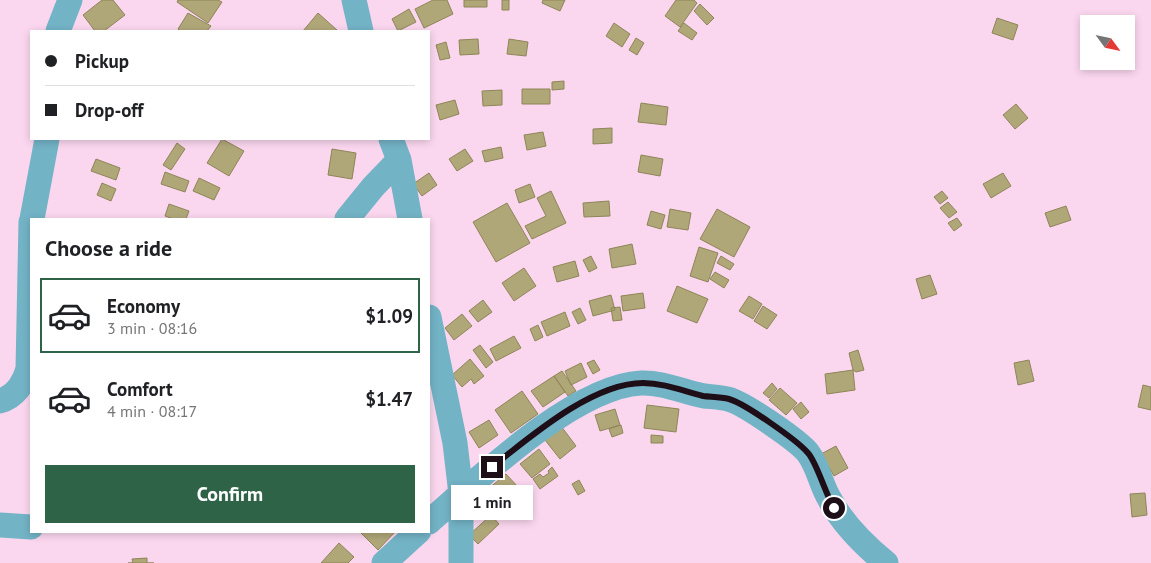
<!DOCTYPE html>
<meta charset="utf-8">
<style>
:root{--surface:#fff;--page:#f2f2f2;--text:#202124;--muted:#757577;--line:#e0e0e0;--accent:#2f6348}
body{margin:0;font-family:"PT Sans",sans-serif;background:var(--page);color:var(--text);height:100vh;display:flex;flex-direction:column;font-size:19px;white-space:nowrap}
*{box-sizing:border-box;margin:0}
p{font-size:16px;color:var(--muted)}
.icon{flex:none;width:28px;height:28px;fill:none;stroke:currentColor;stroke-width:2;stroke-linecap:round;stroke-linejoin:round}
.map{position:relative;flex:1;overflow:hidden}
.side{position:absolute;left:30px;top:218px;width:400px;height:315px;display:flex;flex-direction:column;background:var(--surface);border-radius:0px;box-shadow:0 2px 8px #0003}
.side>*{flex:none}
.hud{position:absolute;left:30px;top:30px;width:400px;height:110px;border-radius:0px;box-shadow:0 2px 8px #0003;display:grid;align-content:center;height:110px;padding:0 15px;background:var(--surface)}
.needle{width:32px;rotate:123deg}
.tools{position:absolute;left:1080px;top:15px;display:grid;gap:10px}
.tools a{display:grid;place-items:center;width:55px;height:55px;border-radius:0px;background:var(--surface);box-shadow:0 2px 8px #0003;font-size:25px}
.end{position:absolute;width:22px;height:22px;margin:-11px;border:6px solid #1d0e18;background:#fff;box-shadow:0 0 0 2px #fff}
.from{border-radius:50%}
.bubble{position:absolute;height:35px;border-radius:0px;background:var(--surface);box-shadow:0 2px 8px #0003;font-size:16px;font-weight:700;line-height:35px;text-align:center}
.hud b{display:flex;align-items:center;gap:18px;height:48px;font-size:19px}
.hud b+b{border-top:1px solid var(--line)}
.hud i{width:12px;height:12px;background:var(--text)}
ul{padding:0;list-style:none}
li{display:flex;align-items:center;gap:15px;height:75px;margin:0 10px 8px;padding:0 5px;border:2px solid transparent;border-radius:0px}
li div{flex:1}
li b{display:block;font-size:19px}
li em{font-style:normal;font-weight:700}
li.on{border-color:var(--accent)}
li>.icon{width:45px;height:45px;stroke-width:1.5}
h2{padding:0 15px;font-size:22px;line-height:60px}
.primary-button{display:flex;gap:10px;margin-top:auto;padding:10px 15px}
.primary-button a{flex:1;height:58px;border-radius:0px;background:var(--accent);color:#fff;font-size:20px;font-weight:700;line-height:58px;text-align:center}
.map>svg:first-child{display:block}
.building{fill:#b0a779;stroke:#8e8558}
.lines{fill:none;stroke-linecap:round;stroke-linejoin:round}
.minor{stroke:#73b3c6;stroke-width:25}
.route{stroke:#1d0e18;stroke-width:6}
</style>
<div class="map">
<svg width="1151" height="563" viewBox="0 0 1151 563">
<rect width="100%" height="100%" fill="#fbd7ef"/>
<path class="building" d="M 102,0 L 113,0 L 125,15 L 104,31 L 95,31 L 83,15 Z
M 178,0 L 218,0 L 222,2 L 208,23 L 177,2 Z
M 433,0 L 447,0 L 453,14 L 424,28 L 415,9 Z
M 464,0 L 487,0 L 487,7 L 464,7 Z
M 502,0 L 509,0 L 509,10 L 502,10 Z
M 543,0 L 565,0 L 560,11 L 542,3 Z
M 676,0 L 694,0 L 697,3 L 680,27 L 665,16 Z
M 700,4 L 714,18 L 707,25 L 694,11 Z
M 409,9 L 416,22 L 398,31 L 392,19 Z
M 188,13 L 211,26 L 207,31 L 181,31 L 178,29 Z
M 318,13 L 337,30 L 336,31 L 303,31 Z
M 997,18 L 1018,25 L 1013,40 L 992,33 Z
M 614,23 L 630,34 L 622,47 L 606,36 Z
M 684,23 L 697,33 L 692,40 L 678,31 Z
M 636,38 L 644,43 L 637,55 L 629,50 Z
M 478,39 L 479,54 L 460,55 L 459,40 Z
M 509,39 L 528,42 L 526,56 L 507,54 Z
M 446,42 L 450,58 L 440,60 L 436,45 Z
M 564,81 L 564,89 L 552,90 L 552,82 Z
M 522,89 L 550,89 L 550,104 L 522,104 Z
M 502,90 L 502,105 L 483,106 L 482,91 Z
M 455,100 L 459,114 L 440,120 L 436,105 Z
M 641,103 L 668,107 L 666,125 L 638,122 Z
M 1016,104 L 1028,118 L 1015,129 L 1003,115 Z
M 612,128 L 612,143 L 593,144 L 593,129 Z
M 543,132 L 546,146 L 527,150 L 524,135 Z
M 222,139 L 244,151 L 229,176 L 207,163 Z
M 177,143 L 185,149 L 171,170 L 163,165 Z
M 501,147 L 503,158 L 485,162 L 482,151 Z
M 332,149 L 356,153 L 352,179 L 328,175 Z
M 465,149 L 473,161 L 457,171 L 449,159 Z
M 641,155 L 663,159 L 660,176 L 638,172 Z
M 96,159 L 120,168 L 116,180 L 91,171 Z
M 165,172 L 189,181 L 185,192 L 161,184 Z
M 429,173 L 437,185 L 422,196 L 413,184 Z
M 1003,173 L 1011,186 L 991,198 L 983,184 Z
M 199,178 L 220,188 L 214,200 L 193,191 Z
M 102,183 L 116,189 L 111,201 L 97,195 Z
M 530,184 L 535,197 L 519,203 L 515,190 Z
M 551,191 L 566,223 L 532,239 L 525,226 L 546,216 L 537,198 Z
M 942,191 L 948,198 L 940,204 L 934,197 Z
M 609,201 L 610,216 L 584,217 L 583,203 Z
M 948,202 L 957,212 L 949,218 L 940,208 Z
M 507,203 L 530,243 L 496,262 L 473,222 Z
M 169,204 L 189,211 L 186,219 L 173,219 L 165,216 Z
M 1066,206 L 1071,220 L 1050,227 L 1045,213 Z
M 670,209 L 691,213 L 688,230 L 667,227 Z
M 717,209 L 750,227 L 734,257 L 700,239 Z
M 651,211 L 665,215 L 661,229 L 647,225 Z
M 957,218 L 962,225 L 954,231 L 948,223 Z
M 632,244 L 636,264 L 612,268 L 609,249 Z
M 699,247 L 718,253 L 708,282 L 690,276 Z
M 591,256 L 597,268 L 589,272 L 583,260 Z
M 721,256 L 734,264 L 730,270 L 717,263 Z
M 575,261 L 579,276 L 557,282 L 553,267 Z
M 524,268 L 536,286 L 514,301 L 502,283 Z
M 715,272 L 729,280 L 724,288 L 710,279 Z
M 930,275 L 937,294 L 922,299 L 916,279 Z
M 677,286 L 708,299 L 697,323 L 667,311 Z
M 643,293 L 645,308 L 623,311 L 621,296 Z
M 611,295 L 615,310 L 593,316 L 589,301 Z
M 749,296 L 762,304 L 753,319 L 739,311 Z
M 483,300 L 492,312 L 478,322 L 469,311 Z
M 763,306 L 777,315 L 767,329 L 754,321 Z
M 620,307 L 622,320 L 613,321 L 611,308 Z
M 580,308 L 586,320 L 578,324 L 572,312 Z
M 565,312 L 570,326 L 547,336 L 541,322 Z
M 462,314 L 472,326 L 454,340 L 445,328 Z
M 538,325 L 543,337 L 535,341 L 530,329 Z
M 514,336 L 521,348 L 496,361 L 490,349 Z
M 480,345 L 493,362 L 486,368 L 473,350 Z
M 858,350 L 864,370 L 856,372 L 853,370 L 849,353 Z
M 470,359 L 484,376 L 474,384 L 471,379 L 462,387 L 452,375 Z
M 594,360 L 600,370 L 593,374 L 587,363 Z
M 1029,360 L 1034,381 L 1018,385 L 1014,363 Z
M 581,363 L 587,377 L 571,385 L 565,371 Z
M 853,370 L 855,390 L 827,394 L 825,374 Z
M 562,371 L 576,391 L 568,396 L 554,376 Z
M 554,376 L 565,392 L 543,407 L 531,391 Z
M 772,383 L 777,389 L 769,398 L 763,393 Z
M 1143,385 L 1151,387 L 1151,410 L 1138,407 Z
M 780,388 L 797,403 L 786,415 L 769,400 Z
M 522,391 L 538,414 L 511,433 L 495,410 Z
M 801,402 L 809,412 L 801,419 L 793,409 Z
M 647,405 L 679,409 L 676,432 L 644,428 Z
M 615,409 L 620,425 L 600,431 L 595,415 Z
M 489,420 L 498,435 L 479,448 L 469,432 Z
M 558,422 L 576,446 L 560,459 L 541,435 Z
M 621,425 L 623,433 L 612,437 L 609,429 Z
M 651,435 L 663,436 L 663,443 L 651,443 Z
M 836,446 L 848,468 L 834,476 L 821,454 Z
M 539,449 L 550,464 L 532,478 L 520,464 Z
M 552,467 L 558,476 L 540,489 L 533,479 L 540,474 L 543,477 L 549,473 L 548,471 Z
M 506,474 L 518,487 L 500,503 L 488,489 Z
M 579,480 L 585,491 L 578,495 L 572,484 Z
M 1145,493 L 1147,515 L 1132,517 L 1130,494 Z
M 491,515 L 499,524 L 478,544 L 469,535 Z
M 359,531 L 395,531 L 395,532 L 378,550 Z
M 339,543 L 354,557 L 348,563 L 321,563 Z
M 147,558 L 147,563 L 154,563 L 128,563 L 133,563 L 132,559 Z"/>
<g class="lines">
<path class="minor" d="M 354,0 L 361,31
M 58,31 L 70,0
M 391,139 L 399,160 L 410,219
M 32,219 L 47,139
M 347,219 L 373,187 L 399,160
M 429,317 L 455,443 L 461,494 L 461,563
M 0,401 C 15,397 24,383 28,369 L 31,222
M 429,522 C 478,479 575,386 641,383 C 663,382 683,392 704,396 C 713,397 723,397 731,400 C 746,405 799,441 808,453 C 818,466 821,485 829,498 C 842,523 864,545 886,563
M 0,525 L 31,527
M 384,563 L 419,531"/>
</g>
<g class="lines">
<path class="route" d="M 492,467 C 530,437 592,383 643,383 C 664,383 683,391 703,396 C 711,397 720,397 729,399 C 744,403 797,440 808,453 C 817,463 825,493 834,508"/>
</g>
</svg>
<div class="tools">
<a><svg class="needle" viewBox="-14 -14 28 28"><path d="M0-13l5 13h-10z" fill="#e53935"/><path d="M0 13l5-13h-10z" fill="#757577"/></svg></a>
</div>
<i class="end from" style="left:834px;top:508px"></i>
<i class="end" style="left:492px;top:467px"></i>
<div class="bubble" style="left:451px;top:485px;width:82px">1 min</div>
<div class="hud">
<b><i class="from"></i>Pickup</b>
<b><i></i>Drop-off</b>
</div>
<section class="side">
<h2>Choose a ride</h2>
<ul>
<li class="on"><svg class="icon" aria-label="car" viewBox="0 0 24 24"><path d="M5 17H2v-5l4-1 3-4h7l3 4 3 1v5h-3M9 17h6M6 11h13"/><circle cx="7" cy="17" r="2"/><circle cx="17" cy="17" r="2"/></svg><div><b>Economy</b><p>3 min · 08:16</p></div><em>$1.09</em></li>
<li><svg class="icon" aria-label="car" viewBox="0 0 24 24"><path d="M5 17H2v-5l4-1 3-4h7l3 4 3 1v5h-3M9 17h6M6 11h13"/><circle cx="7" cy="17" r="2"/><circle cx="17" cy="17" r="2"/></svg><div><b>Comfort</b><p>4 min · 08:17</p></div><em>$1.47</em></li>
</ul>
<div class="primary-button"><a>Confirm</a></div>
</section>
</div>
